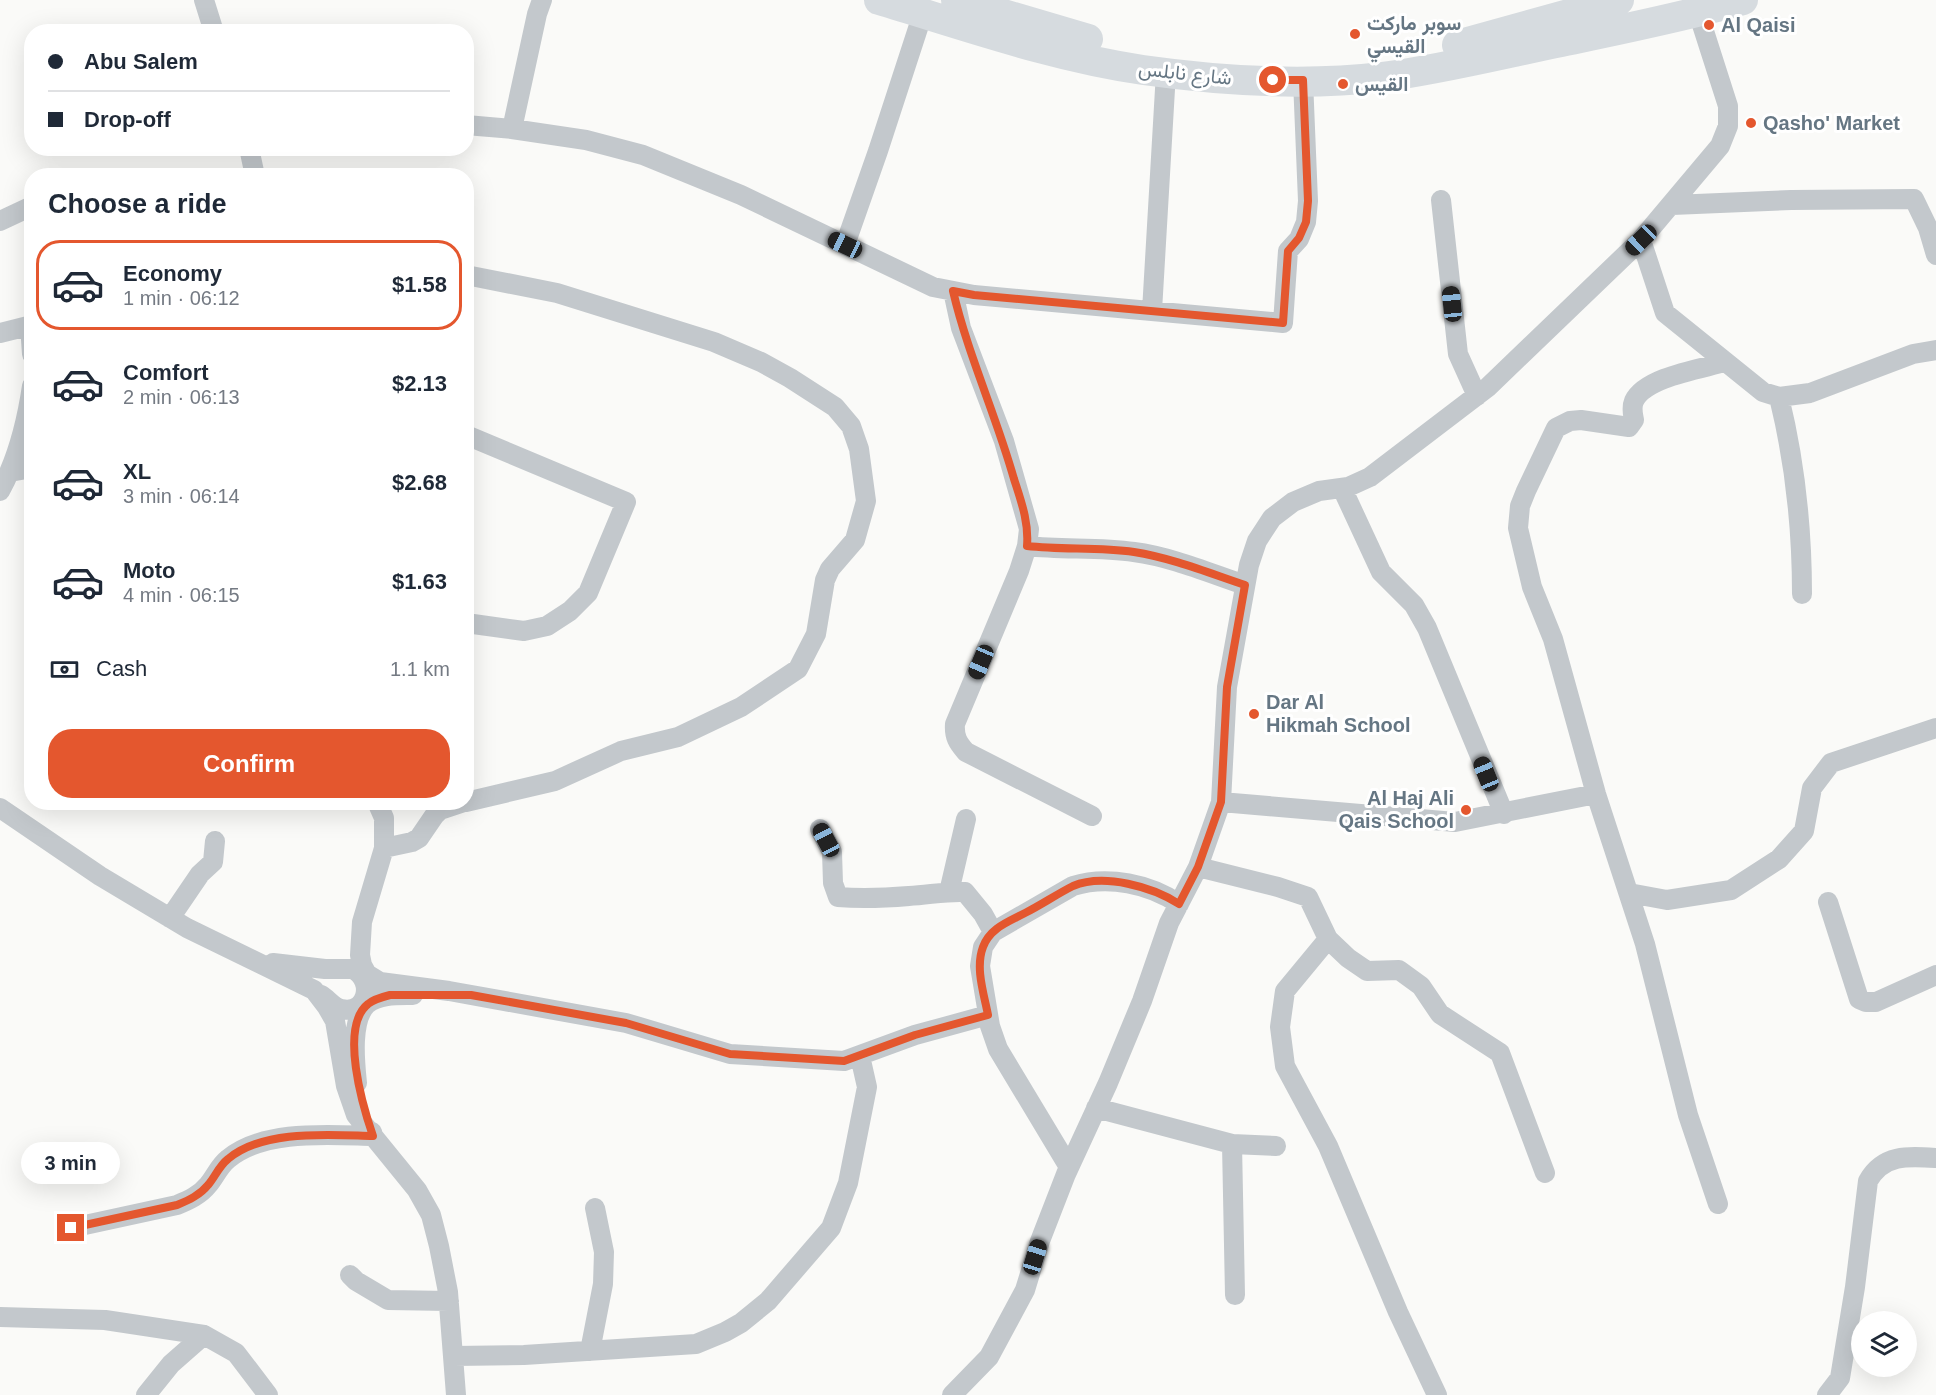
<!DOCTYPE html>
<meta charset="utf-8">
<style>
:root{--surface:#fff;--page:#f6f6f7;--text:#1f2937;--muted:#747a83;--line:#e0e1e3;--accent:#e4572e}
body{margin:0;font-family:Arial,Vazirmatn,sans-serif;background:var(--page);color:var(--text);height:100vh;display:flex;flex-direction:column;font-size:22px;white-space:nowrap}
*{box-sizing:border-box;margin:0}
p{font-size:20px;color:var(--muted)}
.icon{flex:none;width:33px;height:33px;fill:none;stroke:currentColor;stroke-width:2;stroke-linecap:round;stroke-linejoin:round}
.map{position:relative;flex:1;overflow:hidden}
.drawer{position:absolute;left:24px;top:168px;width:450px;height:642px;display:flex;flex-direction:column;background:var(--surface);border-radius:24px;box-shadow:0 6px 24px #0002}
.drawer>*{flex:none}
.hud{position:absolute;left:24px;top:24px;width:450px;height:132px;border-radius:24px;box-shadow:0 6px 24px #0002;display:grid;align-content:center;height:132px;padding:0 24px;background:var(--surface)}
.buttons{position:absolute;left:1851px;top:1311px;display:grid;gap:12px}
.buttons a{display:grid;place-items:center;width:66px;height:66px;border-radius:50%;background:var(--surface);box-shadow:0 6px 24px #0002;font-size:30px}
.end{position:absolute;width:27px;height:27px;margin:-14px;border:8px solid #e4572e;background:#fff;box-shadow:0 0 0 3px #fff}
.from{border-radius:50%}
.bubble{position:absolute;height:42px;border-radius:21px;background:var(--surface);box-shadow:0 6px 24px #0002;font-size:20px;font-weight:700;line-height:42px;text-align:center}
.car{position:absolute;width:18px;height:36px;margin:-18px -9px;border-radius:8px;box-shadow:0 0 4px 2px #0007;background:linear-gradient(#222 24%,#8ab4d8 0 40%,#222 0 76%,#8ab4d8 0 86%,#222 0)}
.hud b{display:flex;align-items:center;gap:21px;height:57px;font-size:22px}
.hud b+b{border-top:2px solid var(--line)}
.hud i{width:15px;height:15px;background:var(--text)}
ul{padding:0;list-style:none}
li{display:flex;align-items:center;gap:18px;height:90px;margin:0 12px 9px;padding:0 12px;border:3px solid transparent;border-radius:24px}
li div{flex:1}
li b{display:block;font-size:22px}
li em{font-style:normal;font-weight:700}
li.selected{border-color:var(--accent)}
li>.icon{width:54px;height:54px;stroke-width:1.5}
h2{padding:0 24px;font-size:27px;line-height:72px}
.pay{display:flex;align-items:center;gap:15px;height:66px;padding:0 24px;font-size:22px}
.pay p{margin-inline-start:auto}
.button{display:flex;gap:12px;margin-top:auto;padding:12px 24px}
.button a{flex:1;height:69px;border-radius:24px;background:var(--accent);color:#fff;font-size:24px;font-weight:700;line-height:69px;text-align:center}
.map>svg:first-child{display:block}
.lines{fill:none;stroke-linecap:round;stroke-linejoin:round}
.minor{stroke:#c3c8cc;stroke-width:20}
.primary{stroke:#d6dbdf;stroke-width:30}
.route{stroke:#e4572e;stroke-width:8}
.poi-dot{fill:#e4572e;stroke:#fff;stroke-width:2}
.labels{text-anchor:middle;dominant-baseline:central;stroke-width:6;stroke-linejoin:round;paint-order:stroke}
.poi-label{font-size:20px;font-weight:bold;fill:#657683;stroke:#fff;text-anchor:start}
.street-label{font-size:20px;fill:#657683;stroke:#fff}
</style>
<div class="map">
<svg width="1936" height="1395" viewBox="0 0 1936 1395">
<rect width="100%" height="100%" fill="#fafaf8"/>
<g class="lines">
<path class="minor" d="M 204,0 L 214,32
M 466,125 L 512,129 L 586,140 L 643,155 L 741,195 L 933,287 L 974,295 L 1283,323 L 1288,251 L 1299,239 L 1306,222 L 1308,201 L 1303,80
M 512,129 L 537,14 L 542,0
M 249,148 L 255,176
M 1441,200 L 1458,354 L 1477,396
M 1672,205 L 1791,200 L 1914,199 L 1928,228 L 1936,255
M 0,221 L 32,206
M 1641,240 L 1665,313 L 1763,392 L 1779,397 L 1810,393 L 1913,354 L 1936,350
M 845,245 L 878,151 L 923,13
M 466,275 L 557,293 L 714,342 L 761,362 L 790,378 L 835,407 L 851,426 L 859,449 L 866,501 L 855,540 L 830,569 L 825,580 L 816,634 L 798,669 L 741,707 L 678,737 L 621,751 L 555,781 L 466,802
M 953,291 L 961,328 L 1004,441 L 1029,529 L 1027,546 L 1019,571 L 955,724 C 954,737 958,743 966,752 L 1092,816
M 1152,311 L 1166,72
M 30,325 L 32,354
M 0,333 L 32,325
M 1779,397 C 1795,462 1802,527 1802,594
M 466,435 L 626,502 L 588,593 L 570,611 L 547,626 L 524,631 L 466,623
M 10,472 L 32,468
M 1342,488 L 1381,572 L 1414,605 L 1427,628 L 1504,814
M 0,491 C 17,460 27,420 32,386
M 1027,546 C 1063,550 1098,547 1134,552 C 1172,557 1209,573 1245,585
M 377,802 L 384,818 L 384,848 L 362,922 L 360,955 L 362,965 L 367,974 L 380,982 L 449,991 L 626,1023 L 730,1054 L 844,1061 L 915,1035 L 988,1015
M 1221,802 L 1455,822 L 1596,794
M 0,808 L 100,876 L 187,928 L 314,990 L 327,1007 L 335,1021 L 346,1086 L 356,1115 L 417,1190 L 431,1215 L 439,1246 L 448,1292 L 456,1395
M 820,829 L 832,852 L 833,883 L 838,897 C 862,899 885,898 909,896 C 929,895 946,891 965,892 L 983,914 L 993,932
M 384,848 L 412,842 L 419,838 L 434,816 L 440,810 L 464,802
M 1198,867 L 1278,887 L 1308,897 L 1328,939 L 1348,958 L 1367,971 L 1399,970 L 1421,986 L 1440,1014 L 1500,1053 L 1545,1173
M 949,892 L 966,819
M 1629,893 L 1667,900 L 1731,890 L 1779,859 L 1804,831 L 1812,788 L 1831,763 L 1936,728
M 1828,902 L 1859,999 L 1866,1002 L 1876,1002 L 1936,975
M 170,918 L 200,874 L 213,862 L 215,841
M 1328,939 L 1285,991 L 1280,1027 L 1285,1066 L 1328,1146 L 1398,1312 L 1437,1395
M 273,963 L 325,969 L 353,969 C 376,982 366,1015 341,1009 C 333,1007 328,999 321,995
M 357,1083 C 355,1063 350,1020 367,1004 C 379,994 398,995 413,995
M 1096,1108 L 1232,1144 L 1276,1146
M 1232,1144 L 1235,1295
M 1069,1167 L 998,1049 L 990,1026 L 980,966 L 983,947 L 993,932 L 1073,886 C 1108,875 1150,884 1179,904
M 1718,1204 L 1688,1115 L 1645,944 L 1596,794 L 1553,639 L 1532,587 L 1518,528 L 1520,506 L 1526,491 L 1556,428 L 1570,421 L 1581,420 L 1629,427 L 1634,420 C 1633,414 1631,408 1634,401 C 1645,377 1701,369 1725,362
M 71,1228 L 177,1205 C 189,1200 200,1195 208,1185 C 215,1177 219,1166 228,1159 C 264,1129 329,1135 373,1136 L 372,1132
M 350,1275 L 356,1281 L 388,1300 L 449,1301
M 0,1317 L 105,1320 L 204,1335
M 590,1351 L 603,1284 L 604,1252 L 595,1208
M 454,1356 L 524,1355 L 696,1344 L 725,1332 L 741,1323 L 768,1301 L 831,1228 L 848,1183 L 867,1087 L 860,1056
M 146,1395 L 171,1364 L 204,1335 L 236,1353 L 268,1395
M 952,1395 L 989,1357 L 1025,1290 L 1040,1241 L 1066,1174 L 1108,1083 L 1142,1001 L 1169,923 L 1198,867 L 1221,802 L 1227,687 L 1249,565 L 1257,541 L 1272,518 L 1293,502 L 1319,491 L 1348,487 L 1370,477 L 1488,387 L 1641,240 L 1720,146 L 1728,126 L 1728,106 L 1695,3
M 1827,1395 L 1840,1378 L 1855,1287 L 1868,1181 C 1883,1154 1908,1156 1936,1158"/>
<path class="primary" d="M 879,0 C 966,26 1053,57 1143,70 C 1221,81 1304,86 1383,77 C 1443,69 1502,54 1561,42 C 1622,29 1683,17 1743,0
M 956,0 L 1088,39
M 1457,45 L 1619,0"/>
</g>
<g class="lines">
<path class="route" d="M 71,1228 L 177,1205 C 189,1200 200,1195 208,1185 C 215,1177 219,1166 228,1159 C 264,1129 329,1135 373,1136 C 363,1107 339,1027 368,1004 C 374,999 382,997 390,995 L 471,995 L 626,1023 L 730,1054 L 844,1061 L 915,1035 L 988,1015 C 984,994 975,968 983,947 C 990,928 1008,922 1025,913 C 1041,905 1057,894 1073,886 C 1104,873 1153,887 1179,904 L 1198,867 L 1221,802 L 1227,687 L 1245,585 C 1209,573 1172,558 1134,552 C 1098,547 1063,550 1027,546 C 1029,522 1021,501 1014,479 C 996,415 968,355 953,291 L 974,295 L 1283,323 L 1288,251 L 1299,238 L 1306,222 L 1308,201 L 1303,80 L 1273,80"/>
</g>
<g class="poi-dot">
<circle cx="1709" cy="25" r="6"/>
<circle cx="1355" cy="34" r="6"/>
<circle cx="1343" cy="84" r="6"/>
<circle cx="1751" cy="123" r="6"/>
<circle cx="1254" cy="714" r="6"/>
<circle cx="1466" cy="810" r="6"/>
</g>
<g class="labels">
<g class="poi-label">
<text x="1367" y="23">سوبر ماركت<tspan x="1367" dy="23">القيسي</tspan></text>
<text x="1721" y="25">Al Qaisi</text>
<text x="1355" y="84">القيس</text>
<text x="1763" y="123">Qasho' Market</text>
<text x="1266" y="702">Dar Al<tspan x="1266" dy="23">Hikmah School</tspan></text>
<text x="1454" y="798" text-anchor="end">Al Haj Ali<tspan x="1454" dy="23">Qais School</tspan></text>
</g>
<g class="street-label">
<text transform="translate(1185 73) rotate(6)">شارع نابلس</text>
</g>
</g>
</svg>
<div class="buttons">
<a><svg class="icon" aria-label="layers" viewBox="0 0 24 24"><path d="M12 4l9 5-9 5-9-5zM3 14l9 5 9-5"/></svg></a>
</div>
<i class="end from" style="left:1273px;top:80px"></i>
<i class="end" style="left:71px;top:1228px"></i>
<div class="bubble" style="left:21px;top:1142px;width:99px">3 min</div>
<i class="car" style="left:1641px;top:240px;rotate:226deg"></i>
<i class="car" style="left:845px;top:245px;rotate:295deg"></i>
<i class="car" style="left:1452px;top:304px;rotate:354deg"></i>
<i class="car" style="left:981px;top:662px;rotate:203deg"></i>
<i class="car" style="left:1486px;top:774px;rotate:338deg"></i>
<i class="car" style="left:826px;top:840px;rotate:332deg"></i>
<i class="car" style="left:1035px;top:1257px;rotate:17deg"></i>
<div class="hud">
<b><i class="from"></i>Abu Salem</b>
<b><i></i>Drop-off</b>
</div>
<section class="drawer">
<h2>Choose a ride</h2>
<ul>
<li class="selected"><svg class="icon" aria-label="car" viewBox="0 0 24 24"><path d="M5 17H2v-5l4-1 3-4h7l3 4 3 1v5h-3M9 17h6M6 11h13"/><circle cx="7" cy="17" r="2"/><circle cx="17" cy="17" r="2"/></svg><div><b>Economy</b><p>1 min · 06:12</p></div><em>$1.58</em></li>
<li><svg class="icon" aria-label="car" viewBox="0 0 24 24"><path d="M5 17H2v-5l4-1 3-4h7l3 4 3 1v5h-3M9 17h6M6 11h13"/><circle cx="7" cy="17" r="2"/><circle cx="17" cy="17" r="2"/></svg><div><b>Comfort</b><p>2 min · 06:13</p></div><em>$2.13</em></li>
<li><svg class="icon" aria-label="car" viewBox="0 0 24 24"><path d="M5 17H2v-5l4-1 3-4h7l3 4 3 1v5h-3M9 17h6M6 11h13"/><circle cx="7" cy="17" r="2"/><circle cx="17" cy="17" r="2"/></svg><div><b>XL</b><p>3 min · 06:14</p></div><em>$2.68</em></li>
<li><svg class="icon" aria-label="car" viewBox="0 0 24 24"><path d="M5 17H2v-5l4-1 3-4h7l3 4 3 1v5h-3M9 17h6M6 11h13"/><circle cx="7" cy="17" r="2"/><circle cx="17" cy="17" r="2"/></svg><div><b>Moto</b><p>4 min · 06:15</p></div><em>$1.63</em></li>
</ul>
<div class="pay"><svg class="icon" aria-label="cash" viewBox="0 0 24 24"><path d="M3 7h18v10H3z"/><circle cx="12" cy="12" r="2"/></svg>Cash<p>1.1 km</p></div>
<div class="button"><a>Confirm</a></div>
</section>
</div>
